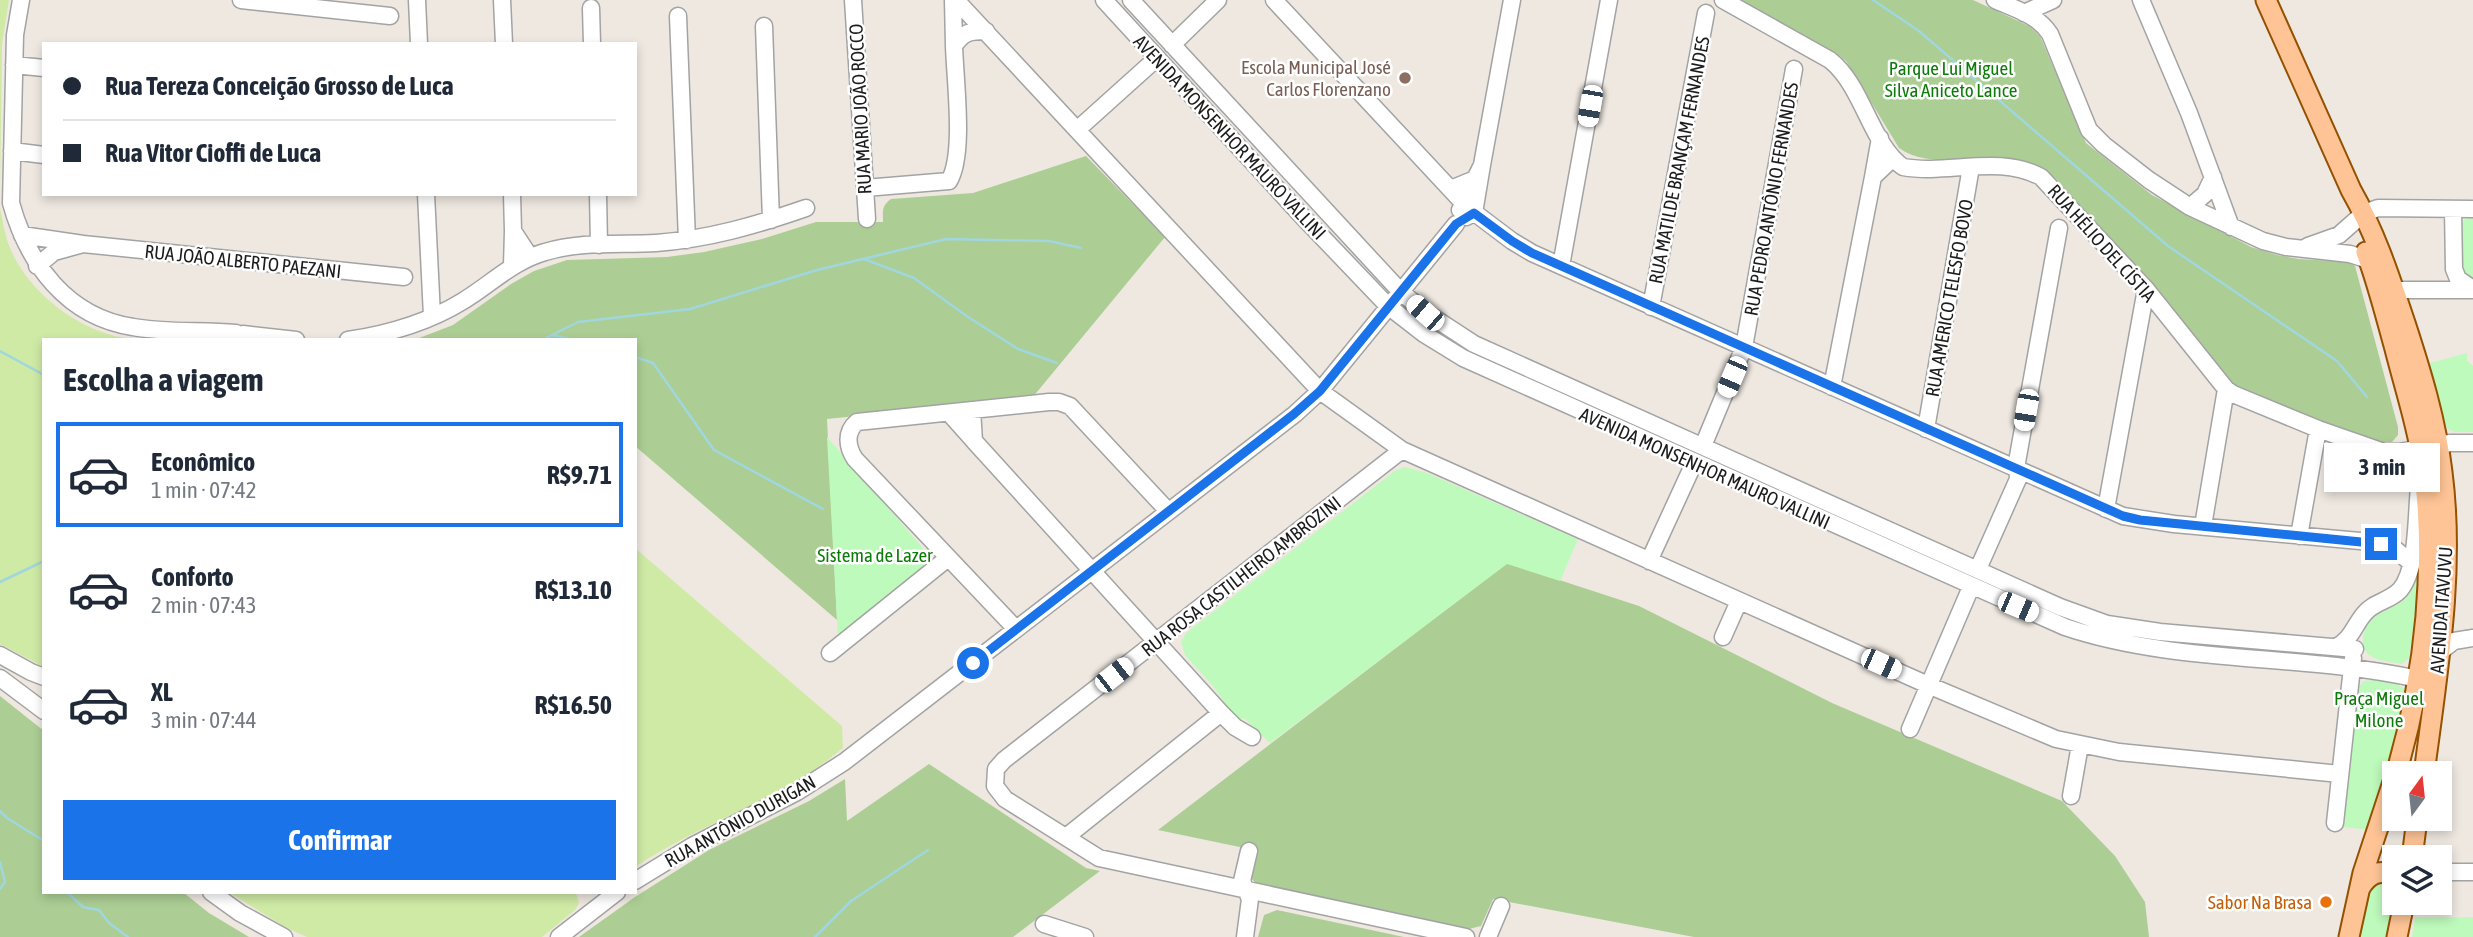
<!DOCTYPE html>
<html lang="pt">
<meta charset="utf-8">
<style>
:root{--surface:#fff;--page:#f2f2f3;--text:#1f2937;--muted:#747a83;--line:#e0e1e3;--accent:#1a73e8}
body{margin:0;font-family:"Asap Condensed",sans-serif;background:var(--page);color:var(--text);height:100vh;display:flex;flex-direction:column;font-size:26px;white-space:nowrap}
*{box-sizing:border-box;margin:0}
p{font-size:23px;color:var(--muted)}
.icon{flex:none;width:38px;height:38px;fill:none;stroke:currentColor;stroke-width:2;stroke-linecap:round;stroke-linejoin:round}
.map{position:relative;flex:1;overflow:hidden}
.panel{position:absolute;left:42px;top:338px;width:595px;height:556px;display:flex;flex-direction:column;background:var(--surface);border-radius:0px;box-shadow:0 4px 10px #0003}
.panel>*{flex:none}
.banner{position:absolute;left:42px;top:42px;width:595px;height:154px;border-radius:0px;box-shadow:0 4px 10px #0003;display:grid;align-content:center;height:154px;padding:0 21px;background:var(--surface)}
.needle{width:46px;rotate:15deg}
.fabs{position:absolute;left:2382px;top:761px;display:grid;gap:14px}
.fabs a{display:grid;place-items:center;width:70px;height:70px;border-radius:0px;background:var(--surface);box-shadow:0 4px 10px #0003;font-size:35px}
.end{position:absolute;width:32px;height:32px;margin:-16px;border:9px solid #1a73e8;background:#fff;box-shadow:0 0 0 4px #fff}
.from{border-radius:50%}
.bubble{position:absolute;height:49px;border-radius:0px;background:var(--surface);box-shadow:0 4px 10px #0003;font-size:23px;font-weight:700;line-height:49px;text-align:center}
.car{position:absolute;width:21px;height:42px;margin:-21px -10px;border-radius:9px;box-shadow:0 0 5px 2px #0007;background:linear-gradient(#fff 24%,#345 0 40%,#fff 0 76%,#345 0 86%,#fff 0)}
.banner b{display:flex;align-items:center;gap:24px;height:66px;font-size:26px}
.banner b+b{border-top:2px solid var(--line)}
.banner i{width:18px;height:18px;background:var(--text)}
ul{padding:0;list-style:none}
li{display:flex;align-items:center;gap:21px;height:105px;margin:0 14px 10px;padding:0 7px;border:4px solid transparent;border-radius:0px}
li div{flex:1}
li b{display:block;font-size:26px}
li em{font-style:normal;font-weight:700}
li.active{border-color:var(--accent)}
li>.icon{width:63px;height:63px;stroke-width:1.5}
h2{padding:0 21px;font-size:32px;line-height:84px}
.button{display:flex;gap:14px;margin-top:auto;padding:14px 21px}
.button a{flex:1;height:80px;border-radius:0px;background:var(--accent);color:#fff;font-size:28px;font-weight:700;line-height:80px;text-align:center}
.map>svg:first-child{display:block}
.grass{fill:#cfeaa5}
.forest{fill:#acce94}
.park{fill:#befabb}
.lines{fill:none;stroke-linecap:round;stroke-linejoin:round}
.stream{stroke:#a0d6dd;stroke-width:2.5}
.minor-casing{stroke:#a3a3a3;stroke-width:19}
.major-casing{stroke:#945100;stroke-width:23}
.minor{stroke:#fff;stroke-width:16}
.major{stroke:#fec496;stroke-width:19}
.route{stroke:#1a73e8;stroke-width:9}
.education-dot{fill:#8d6e63;stroke:#fff;stroke-width:2.5}
.food-dot{fill:#e8710a;stroke:#fff;stroke-width:2.5}
.labels{text-anchor:middle;dominant-baseline:central;stroke-width:5;stroke-linejoin:round;paint-order:stroke}
.education-label{font-size:19px;fill:#785e54;stroke:#fff;text-anchor:end}
.park-label{font-size:19px;fill:#0d7b09;stroke:#fff}
.street-label{font-size:19px;fill:#1c1c1c;stroke:#fff}
.food-label{font-size:19px;fill:#c56008;stroke:#fff;text-anchor:end}
</style>
<div class="map">
<svg width="2473" height="937" viewBox="0 0 2473 937">
<rect width="100%" height="100%" fill="#eee8e1"/>
<path class="grass" d="M 0,0 L 9,0 L 2,44 L 0,196 Z
M 0,208 C 2,218 4,229 7,240 C 21,283 65,321 108,334 C 116,337 126,338 135,339 L 44,340 L 44,667 L 0,644 Z
M 635,548 L 842,726 L 843,748 C 823,764 803,779 780,791 C 731,817 683,835 635,867 Z
M 576,893 L 579,903 L 575,910 L 542,937 L 307,937 L 287,928 L 230,893 Z"/>
<path class="forest" d="M 1737,0 L 1973,0 L 2029,26 L 2040,36 L 2086,143 L 2152,195 L 2251,247 L 2277,255 L 2299,259 L 2350,262 L 2355,266 L 2398,427 L 2398,435 L 2392,442 L 2379,442 L 2250,396 L 2232,383 L 2163,296 L 2056,179 C 2011,143 1937,176 1899,148 L 1846,61 L 1836,53 Z
M 1086,156 L 1165,237 L 1032,398 L 827,419 L 837,620 L 635,446 L 635,340 L 414,340 L 453,325 L 511,284 L 534,271 L 567,260 L 667,257 L 704,252 L 762,239 L 816,222 L 883,222 C 883,212 881,206 891,199 L 973,193 Z
M 1507,563 L 1639,606 L 1832,703 L 2062,801 L 2115,856 L 2145,902 L 2149,937 L 1694,937 L 1493,899 L 1481,926 L 1469,929 L 1255,883 L 1250,876 L 1254,850 L 1158,830 Z
M 0,696 L 44,731 L 44,892 L 184,893 L 209,913 L 249,937 L 0,937 Z
M 929,764 L 1086,868 L 1100,871 L 1013,937 L 579,937 L 635,897 L 709,850 L 809,801 L 845,779 L 847,821 Z
M 1277,910 L 1404,937 L 1258,937 L 1264,915 Z"/>
<path class="park" d="M 2467,217 L 2473,217 L 2473,280 L 2469,280 L 2461,271 L 2460,225 Z
M 2467,353 L 2467,361 L 2473,366 L 2473,432 L 2455,432 L 2448,429 L 2445,423 L 2427,364 Z
M 827,437 L 928,554 L 930,560 L 928,566 L 838,638 Z
M 1405,467 L 1427,473 L 1578,539 L 1560,581 L 1507,564 L 1270,743 L 1244,718 L 1238,720 L 1235,717 L 1213,686 L 1185,655 L 1181,642 L 1186,633 L 1396,470 Z
M 2416,567 L 2421,570 L 2409,658 L 2402,664 C 2388,661 2363,661 2363,642 C 2364,608 2396,614 2410,593 C 2415,586 2416,575 2416,567 Z
M 2374,680 L 2394,682 L 2407,691 L 2393,759 L 2372,830 L 2344,827 L 2357,689 L 2364,681 Z
M 2384,881 L 2394,885 L 2394,903 L 2398,903 L 2388,937 L 2362,937 L 2359,931 L 2370,885 Z
M 2473,917 L 2473,937 L 2412,937 L 2415,918 Z"/>
<g class="lines">
<path class="stream" d="M 1873,0 L 1919,31 L 2168,246 L 2337,361 L 2367,397
M 864,259 L 914,278 L 968,317 L 1018,349 L 1057,363
M 552,335 L 576,340
M 542,340 L 578,322 L 690,309 L 817,270 L 946,239 L 1049,241 L 1081,248
M 0,351 L 44,375
M 635,357 L 653,363 L 714,450 L 823,509
M 0,582 L 44,561
M 0,811 L 7,818 L 44,841
M 0,862 L 5,882 L 0,889
M 67,892 L 83,907 L 99,910 L 109,923 L 128,937
M 815,937 L 851,901 L 928,850"/>
<g class="minor-casing">
<path id="minor" d="M 21,0 L 15,35 L 11,203 C 28,264 67,317 133,327 C 167,333 202,330 236,333
M 241,0 L 390,16
M 417,0 L 419,44
M 502,0 L 504,44
M 853,0 L 867,219
M 953,0 L 954,46 C 963,32 970,31 986,31
M 956,0 L 1320,391 L 1402,450 L 1928,685 L 2056,739 L 2119,752 L 2340,774
M 1104,0 L 1302,216 L 1388,306 L 1424,334 L 1463,358 L 2065,627 C 2178,665 2301,653 2418,679 L 2429,676
M 1131,0 L 1400,291 L 1425,312 L 1474,344 L 2060,607 L 2107,624 L 2160,632 L 2355,649
M 1274,0 L 1467,207 L 1512,241 L 1532,253 L 2123,516 L 2174,524 L 2371,542 L 2395,549 L 2411,563
M 1723,0 L 1830,60 C 1863,86 1871,145 1903,167 C 1948,175 1999,154 2041,177 L 2146,289 L 2226,389 L 2233,394 L 2318,429 L 2384,452 L 2399,452 L 2450,443 L 2473,443
M 1995,0 C 2015,9 2038,15 2050,34 L 2089,130 L 2104,145 L 2149,180 L 2190,207 L 2263,241 L 2286,247 L 2350,254 L 2369,260
M 2141,0 L 2189,113 L 2231,227
M 591,8 L 592,44
M 2024,13 L 2053,0
M 678,16 L 687,240
M 764,26 L 771,220
M 1172,45 L 1218,0
M 14,65 L 44,68
M 1078,129 L 1157,58
M 1880,138 L 1873,177 L 1893,158
M 12,151 L 44,155
M 1482,165 L 1512,0
M 865,188 L 949,181 C 965,155 955,80 954,46
M 1451,189 L 1475,179 L 1482,165 L 1474,213 L 1466,217
M 426,194 L 432,316
M 512,194 L 513,231
M 598,194 L 599,245
M 2190,207 L 2205,194 L 2213,177
M 2453,209 L 2454,269 L 2458,279 L 2473,289
M 1460,210 L 1475,179
M 22,235 L 83,244 L 54,252 L 37,266
M 83,244 L 404,277
M 2308,246 L 2339,235 L 2364,213 L 2378,208 L 2473,209
M 512,266 L 513,231 L 530,257
M 1561,266 L 1609,0
M 2395,290 L 2473,290
M 1651,307 L 1706,13
M 243,334 L 296,340
M 348,340 C 388,334 429,322 463,301 C 491,284 513,261 545,252 C 581,241 619,245 656,243 C 709,239 757,225 806,208
M 1832,387 L 1873,177
M 949,413 L 974,441 L 972,410
M 1926,429 L 1971,167
M 974,441 L 1221,713 L 1235,727 L 1252,737
M 1703,446 L 1744,347 L 1794,69
M 1402,450 L 1004,760 L 996,769 L 995,786 L 1005,799 L 1099,858 L 1466,937
M 2106,509 L 2146,289
M 2203,526 L 2226,389
M 2299,536 L 2318,429
M 1649,561 L 1694,463
M 1978,569 L 2018,479 L 2017,462 L 2059,228
M 1016,629 L 855,459 C 847,447 845,432 857,422 L 1049,402 L 1059,402 L 1070,406 L 1168,511
M 1723,637 L 1739,601
M 2336,647 C 2351,640 2354,626 2364,614 C 2373,602 2390,601 2400,590 C 2418,569 2416,515 2419,488
M 2440,652 L 2454,641 L 2473,638
M 830,653 L 948,558
M 0,655 L 31,672 L 44,677
M 0,678 L 44,711
M 1910,729 L 1971,587
M 2071,796 L 2080,745
M 2335,823 L 2353,658
M 1066,837 L 1221,713
M 2440,872 L 2473,872
M 635,881 L 692,846 L 797,792 L 844,762 L 1295,414 L 1320,391 L 1456,224
M 211,892 L 240,913 L 284,937
M 1044,924 L 1085,937
M 559,937 L 617,892
M 1245,937 L 1250,899 L 1242,881 L 1249,851
M 1488,937 L 1501,906"/>
</g>
<g class="major-casing">
<path id="major" d="M 2266,0 L 2351,190 C 2375,232 2390,278 2405,323 C 2421,372 2436,421 2442,472 C 2455,572 2437,674 2424,774
M 2366,252 C 2378,284 2386,317 2395,349 C 2404,385 2416,421 2422,458 C 2437,563 2426,672 2396,774
M 2412,858 L 2417,819
M 2360,888 C 2368,874 2379,869 2394,875
M 2349,937 L 2363,873 L 2394,779
M 2397,937 L 2404,903"/>
</g>
<use href="#minor" class="minor"/>
<use href="#major" class="major"/>
</g>
<g class="lines">
<path class="route" d="M 973,663 L 1294,414 L 1320,391 L 1456,224 L 1474,213 L 1512,241 L 1532,253 L 2123,516 L 2140,520 L 2381,544"/>
</g>
<circle class="education-dot" cx="1405" cy="78" r="7"/>
<circle class="food-dot" cx="2326" cy="902" r="7"/>
<g class="labels">
<g class="education-label">
<text x="1391" y="67">Escola Municipal José<tspan x="1391" dy="22">Carlos Florenzano</tspan></text>
</g>
<g class="park-label">
<text x="1951" y="68">Parque Lui Miguel<tspan x="1951" dy="22">Silva Aniceto Lance</tspan></text>
<text x="875" y="555">Sistema de Lazer</text>
<text x="2379" y="698">Praça Miguel<tspan x="2379" dy="22">Milone</tspan></text>
</g>
<g class="street-label">
<text transform="translate(860 109) rotate(-93)">RUA MARIO JOÃO ROCCO</text>
<text transform="translate(1230 137) rotate(47)">AVENIDA MONSENHOR MAURO VALLINI</text>
<text transform="translate(1679 160) rotate(-79)">RUA MATILDE BRANÇAM FERNANDES</text>
<text transform="translate(1771 199) rotate(-80)">RUA PEDRO ANTÔNIO FERNANDES</text>
<text transform="translate(2102 243) rotate(48)">RUA HÉLIO DEL CÍSTIA</text>
<text transform="translate(243 261) rotate(6)">RUA JOÃO ALBERTO PAEZANI</text>
<text transform="translate(1949 298) rotate(-80)">RUA AMERICO TELESFO BOVO</text>
<text transform="translate(1705 468) rotate(24)">AVENIDA MONSENHOR MAURO VALLINI</text>
<text transform="translate(1241 576) rotate(-38)">RUA ROSA CASTILHEIRO AMBROZINI</text>
<text transform="translate(2441 610) rotate(-86)">AVENIDA ITAVUVU</text>
<text transform="translate(740 821) rotate(-29)">RUA ANTÔNIO DURIGAN</text>
</g>
<g class="food-label">
<text x="2312" y="902">Sabor Na Brasa</text>
</g>
</g>
</svg>
<div class="fabs">
<a><svg class="needle" viewBox="-14 -14 28 28"><path d="M0-13l5 13h-10z" fill="#e53935"/><path d="M0 13l5-13h-10z" fill="#747a83"/></svg></a>
<a><svg class="icon" aria-label="layers" viewBox="0 0 24 24"><path d="M12 4l9 5-9 5-9-5zM3 14l9 5 9-5"/></svg></a>
</div>
<i class="end from" style="left:973px;top:663px"></i>
<i class="end" style="left:2381px;top:544px"></i>
<div class="bubble" style="left:2324px;top:443px;width:116px">3 min</div>
<i class="car" style="left:1590px;top:106px;rotate:190deg"></i>
<i class="car" style="left:1425px;top:313px;rotate:311deg"></i>
<i class="car" style="left:1732px;top:377px;rotate:203deg"></i>
<i class="car" style="left:2026px;top:410px;rotate:190deg"></i>
<i class="car" style="left:2018px;top:607px;rotate:113deg"></i>
<i class="car" style="left:1881px;top:664px;rotate:114deg"></i>
<i class="car" style="left:1114px;top:675px;rotate:52deg"></i>
<div class="banner">
<b><i class="from"></i>Rua Tereza Conceição Grosso de Luca</b>
<b><i></i>Rua Vitor Cioffi de Luca</b>
</div>
<section class="panel">
<h2>Escolha a viagem</h2>
<ul>
<li class="active"><svg class="icon" aria-label="car" viewBox="0 0 24 24"><path d="M5 17H2v-5l4-1 3-4h7l3 4 3 1v5h-3M9 17h6M6 11h13"/><circle cx="7" cy="17" r="2"/><circle cx="17" cy="17" r="2"/></svg><div><b>Econômico</b><p>1 min · 07:42</p></div><em>R$9.71</em></li>
<li><svg class="icon" aria-label="car" viewBox="0 0 24 24"><path d="M5 17H2v-5l4-1 3-4h7l3 4 3 1v5h-3M9 17h6M6 11h13"/><circle cx="7" cy="17" r="2"/><circle cx="17" cy="17" r="2"/></svg><div><b>Conforto</b><p>2 min · 07:43</p></div><em>R$13.10</em></li>
<li><svg class="icon" aria-label="car" viewBox="0 0 24 24"><path d="M5 17H2v-5l4-1 3-4h7l3 4 3 1v5h-3M9 17h6M6 11h13"/><circle cx="7" cy="17" r="2"/><circle cx="17" cy="17" r="2"/></svg><div><b>XL</b><p>3 min · 07:44</p></div><em>R$16.50</em></li>
</ul>
<div class="button"><a>Confirmar</a></div>
</section>
</div>
